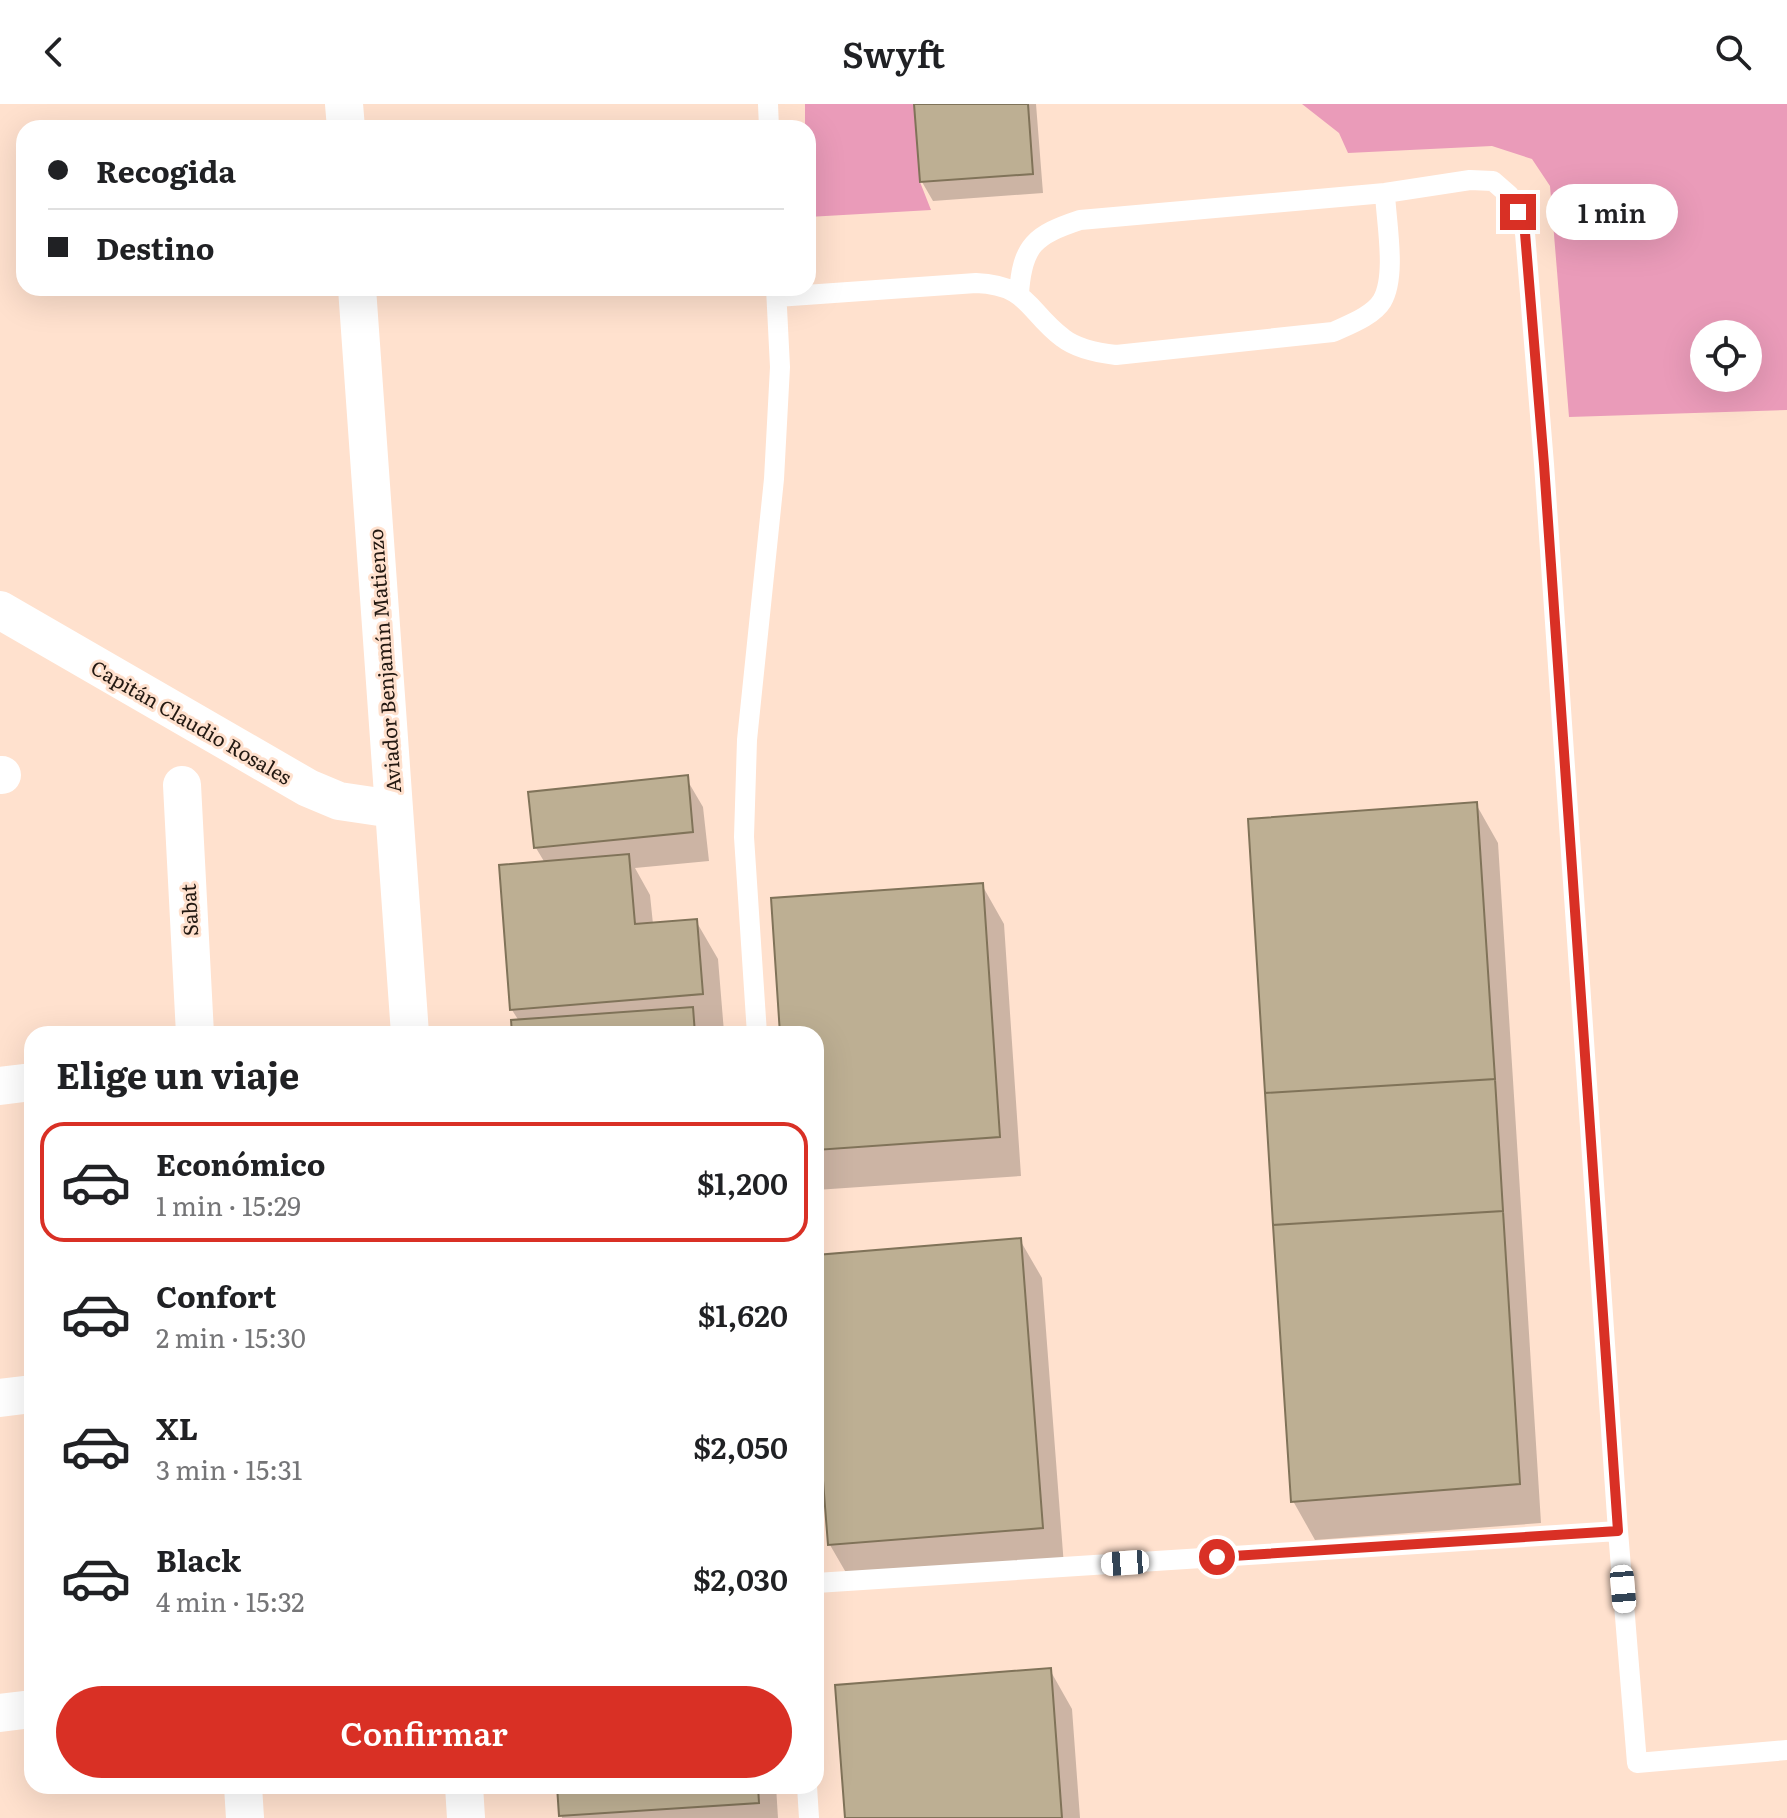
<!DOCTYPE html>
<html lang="es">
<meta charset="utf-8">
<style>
:root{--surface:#fff;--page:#f2f2f2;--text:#202124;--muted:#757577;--line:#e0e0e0;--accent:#d93025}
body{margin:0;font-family:Literata,serif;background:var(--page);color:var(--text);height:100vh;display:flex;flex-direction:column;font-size:30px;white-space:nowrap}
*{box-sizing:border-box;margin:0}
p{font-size:26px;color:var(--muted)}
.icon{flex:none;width:44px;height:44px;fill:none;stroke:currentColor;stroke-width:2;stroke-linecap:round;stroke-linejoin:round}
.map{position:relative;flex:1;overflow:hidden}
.details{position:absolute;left:24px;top:922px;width:800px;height:768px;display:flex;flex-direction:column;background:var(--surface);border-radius:24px;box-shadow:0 8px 32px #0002}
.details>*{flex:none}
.hud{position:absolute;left:16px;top:16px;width:800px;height:176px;border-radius:24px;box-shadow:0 8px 32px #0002;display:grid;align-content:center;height:176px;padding:0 32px;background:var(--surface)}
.fabs{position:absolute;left:1690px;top:216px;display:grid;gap:16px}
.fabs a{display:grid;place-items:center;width:72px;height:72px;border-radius:50%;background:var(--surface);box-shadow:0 8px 32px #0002;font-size:40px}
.end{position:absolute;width:36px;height:36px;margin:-18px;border:10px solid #d93025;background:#fff;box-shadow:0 0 0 4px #fff}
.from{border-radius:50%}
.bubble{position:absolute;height:56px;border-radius:28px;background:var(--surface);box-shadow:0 8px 32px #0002;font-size:26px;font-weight:600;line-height:56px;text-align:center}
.car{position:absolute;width:24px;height:48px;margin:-24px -12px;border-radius:10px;box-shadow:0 0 6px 2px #0007;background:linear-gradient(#fff 24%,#345 0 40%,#fff 0 76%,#345 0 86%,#fff 0)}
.hud b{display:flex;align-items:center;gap:28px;height:76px;font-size:30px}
.hud b+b{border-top:2px solid var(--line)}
.hud i{width:20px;height:20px;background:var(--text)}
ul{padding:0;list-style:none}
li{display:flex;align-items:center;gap:24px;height:120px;margin:0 16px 12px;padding:0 16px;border:4px solid transparent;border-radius:24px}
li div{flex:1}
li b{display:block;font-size:30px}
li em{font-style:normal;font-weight:600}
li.current{border-color:var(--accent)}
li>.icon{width:72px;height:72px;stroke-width:1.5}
h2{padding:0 32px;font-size:36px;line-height:96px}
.action{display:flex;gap:16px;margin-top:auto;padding:16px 32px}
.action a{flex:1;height:92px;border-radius:48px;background:var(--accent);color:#fff;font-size:32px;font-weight:600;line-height:92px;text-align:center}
header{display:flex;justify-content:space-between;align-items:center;height:104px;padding:0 32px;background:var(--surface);font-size:36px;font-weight:600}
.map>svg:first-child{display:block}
.green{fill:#ea9bb9;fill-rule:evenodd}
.shadow{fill:#0003}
.building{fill:#bdaf93;stroke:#807359;stroke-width:2}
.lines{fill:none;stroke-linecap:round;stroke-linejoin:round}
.lane{stroke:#fff;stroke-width:20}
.street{stroke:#fff;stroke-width:38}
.route{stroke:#d93025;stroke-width:10}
.labels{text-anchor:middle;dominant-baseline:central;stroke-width:6;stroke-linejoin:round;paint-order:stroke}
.street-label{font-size:20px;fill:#231912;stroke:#ffe1ce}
</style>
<header><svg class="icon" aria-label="back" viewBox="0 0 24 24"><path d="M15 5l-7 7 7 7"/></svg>Swyft<svg class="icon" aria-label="search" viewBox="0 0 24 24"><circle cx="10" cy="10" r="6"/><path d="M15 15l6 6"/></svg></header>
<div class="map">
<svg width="1787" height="1714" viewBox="0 0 1787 1714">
<rect width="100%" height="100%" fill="#ffe1ce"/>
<path class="green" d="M 805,0 L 914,0 L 920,78 L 931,106 L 808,113 L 808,24 L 805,24 Z
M 1302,0 L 1787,0 L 1787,306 L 1569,313 L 1550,82 L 1532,55 L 1492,42 L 1348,49 L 1339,29 ZM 1704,230 L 1748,230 L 1748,274 L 1704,274 Z"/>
<path class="shadow" d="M 916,0 L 1036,0 L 1043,89 L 933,97 L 922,78 Z
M 686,674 L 703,703 L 709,757 L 635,764 L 650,791 L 653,820 L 696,817 L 718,855 L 724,928 L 514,930 L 519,917 L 512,906 L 545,759 L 536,744 Z
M 1476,700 L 1498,739 L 1541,1419 L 1315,1436 L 1293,1397 Z
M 982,781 L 1004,820 L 1021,1072 L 816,1086 L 816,930 L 782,930 Z
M 1020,1136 L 1042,1174 L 1064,1462 L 852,1479 L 830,1441 L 816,1260 L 816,1153 Z
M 1050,1566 L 1072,1605 L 1080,1714 L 847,1714 Z
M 559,1682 L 776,1682 L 778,1714 L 562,1714 Z"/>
<path class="building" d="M 914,0 L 1028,0 L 1033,70 L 920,78 Z
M 688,671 L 693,728 L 534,744 L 528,688 Z
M 1477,698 L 1495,975 L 1265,989 L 1248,715 Z
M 629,750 L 635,820 L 697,815 L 703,890 L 510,906 L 499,761 Z
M 983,779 L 1000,1033 L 816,1046 L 816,930 L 780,930 L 771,794 Z
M 693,903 L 695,930 L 512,930 L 511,916 Z
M 1495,975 L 1503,1107 L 1273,1121 L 1265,989 Z
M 1503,1107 L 1520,1380 L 1291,1398 L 1273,1121 Z
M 1021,1134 L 1043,1424 L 828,1441 L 816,1286 L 816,1151 Z
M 1051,1564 L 1062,1714 L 845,1714 L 835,1581 Z
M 557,1682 L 758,1682 L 759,1699 L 559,1712 Z"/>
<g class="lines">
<path class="lane" d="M 768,0 L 769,24
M 1019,190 C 1022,141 1035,131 1080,116 L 1385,89 L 1470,76 L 1493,77 L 1509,91 L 1518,108 L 1525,129 L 1544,360 L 1618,1427 L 1637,1659 L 1787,1646
M 777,193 L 976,179 C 1029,181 1027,207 1063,234 C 1077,245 1099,249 1116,251 L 1333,228 C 1348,221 1373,212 1382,197 C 1397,172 1386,117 1385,89
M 757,930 L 744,733 L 747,636 L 774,375 L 780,263 L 776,184
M 816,1479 L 1618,1427
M 807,1682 L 809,1714"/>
<path class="street" d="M 344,0 L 346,24
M 357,184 L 410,930
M 0,506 L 308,684 L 339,697 L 393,705
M 0,671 L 2,671
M 182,681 L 195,930
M 0,982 L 32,978
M 0,1294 L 32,1290
M 0,1609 L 32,1605
M 243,1682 L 245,1714
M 464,1682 L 466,1714"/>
</g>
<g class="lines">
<path class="route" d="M 1217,1453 L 1618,1427 L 1544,360 L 1525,129 L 1518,108"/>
</g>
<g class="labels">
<g class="street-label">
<text transform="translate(383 557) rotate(-94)">Aviador Benjamín Matienzo</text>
<text transform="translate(192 617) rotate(30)">Capitán Claudio Rosales</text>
<text transform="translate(188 806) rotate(-93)">Sabat</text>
</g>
</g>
</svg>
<div class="fabs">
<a><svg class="icon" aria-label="locate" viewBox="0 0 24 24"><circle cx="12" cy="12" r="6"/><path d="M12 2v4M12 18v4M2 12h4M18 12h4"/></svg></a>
</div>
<i class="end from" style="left:1217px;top:1453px"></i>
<i class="end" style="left:1518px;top:108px"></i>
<div class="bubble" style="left:1546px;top:80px;width:132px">1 min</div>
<i class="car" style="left:1125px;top:1459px;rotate:266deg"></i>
<i class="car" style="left:1623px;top:1485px;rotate:175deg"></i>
<div class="hud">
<b><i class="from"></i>Recogida</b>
<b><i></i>Destino</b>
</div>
<section class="details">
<h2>Elige un viaje</h2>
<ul>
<li class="current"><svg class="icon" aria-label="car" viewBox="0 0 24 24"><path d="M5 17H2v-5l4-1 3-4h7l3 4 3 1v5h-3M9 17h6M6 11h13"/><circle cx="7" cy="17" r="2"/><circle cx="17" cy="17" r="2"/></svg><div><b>Económico</b><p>1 min · 15:29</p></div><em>$1,200</em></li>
<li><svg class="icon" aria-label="car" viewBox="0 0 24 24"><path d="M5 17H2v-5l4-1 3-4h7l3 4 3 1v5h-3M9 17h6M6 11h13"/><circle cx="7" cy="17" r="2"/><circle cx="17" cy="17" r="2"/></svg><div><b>Confort</b><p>2 min · 15:30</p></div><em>$1,620</em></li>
<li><svg class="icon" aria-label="car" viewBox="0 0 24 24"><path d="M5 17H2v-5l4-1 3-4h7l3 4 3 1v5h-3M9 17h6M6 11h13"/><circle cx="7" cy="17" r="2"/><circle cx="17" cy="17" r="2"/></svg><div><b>XL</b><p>3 min · 15:31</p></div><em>$2,050</em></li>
<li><svg class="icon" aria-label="car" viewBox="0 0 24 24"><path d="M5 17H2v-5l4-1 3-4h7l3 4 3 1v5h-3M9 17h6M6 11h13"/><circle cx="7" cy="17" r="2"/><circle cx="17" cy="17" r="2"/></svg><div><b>Black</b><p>4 min · 15:32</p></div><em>$2,030</em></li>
</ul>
<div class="action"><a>Confirmar</a></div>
</section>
</div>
